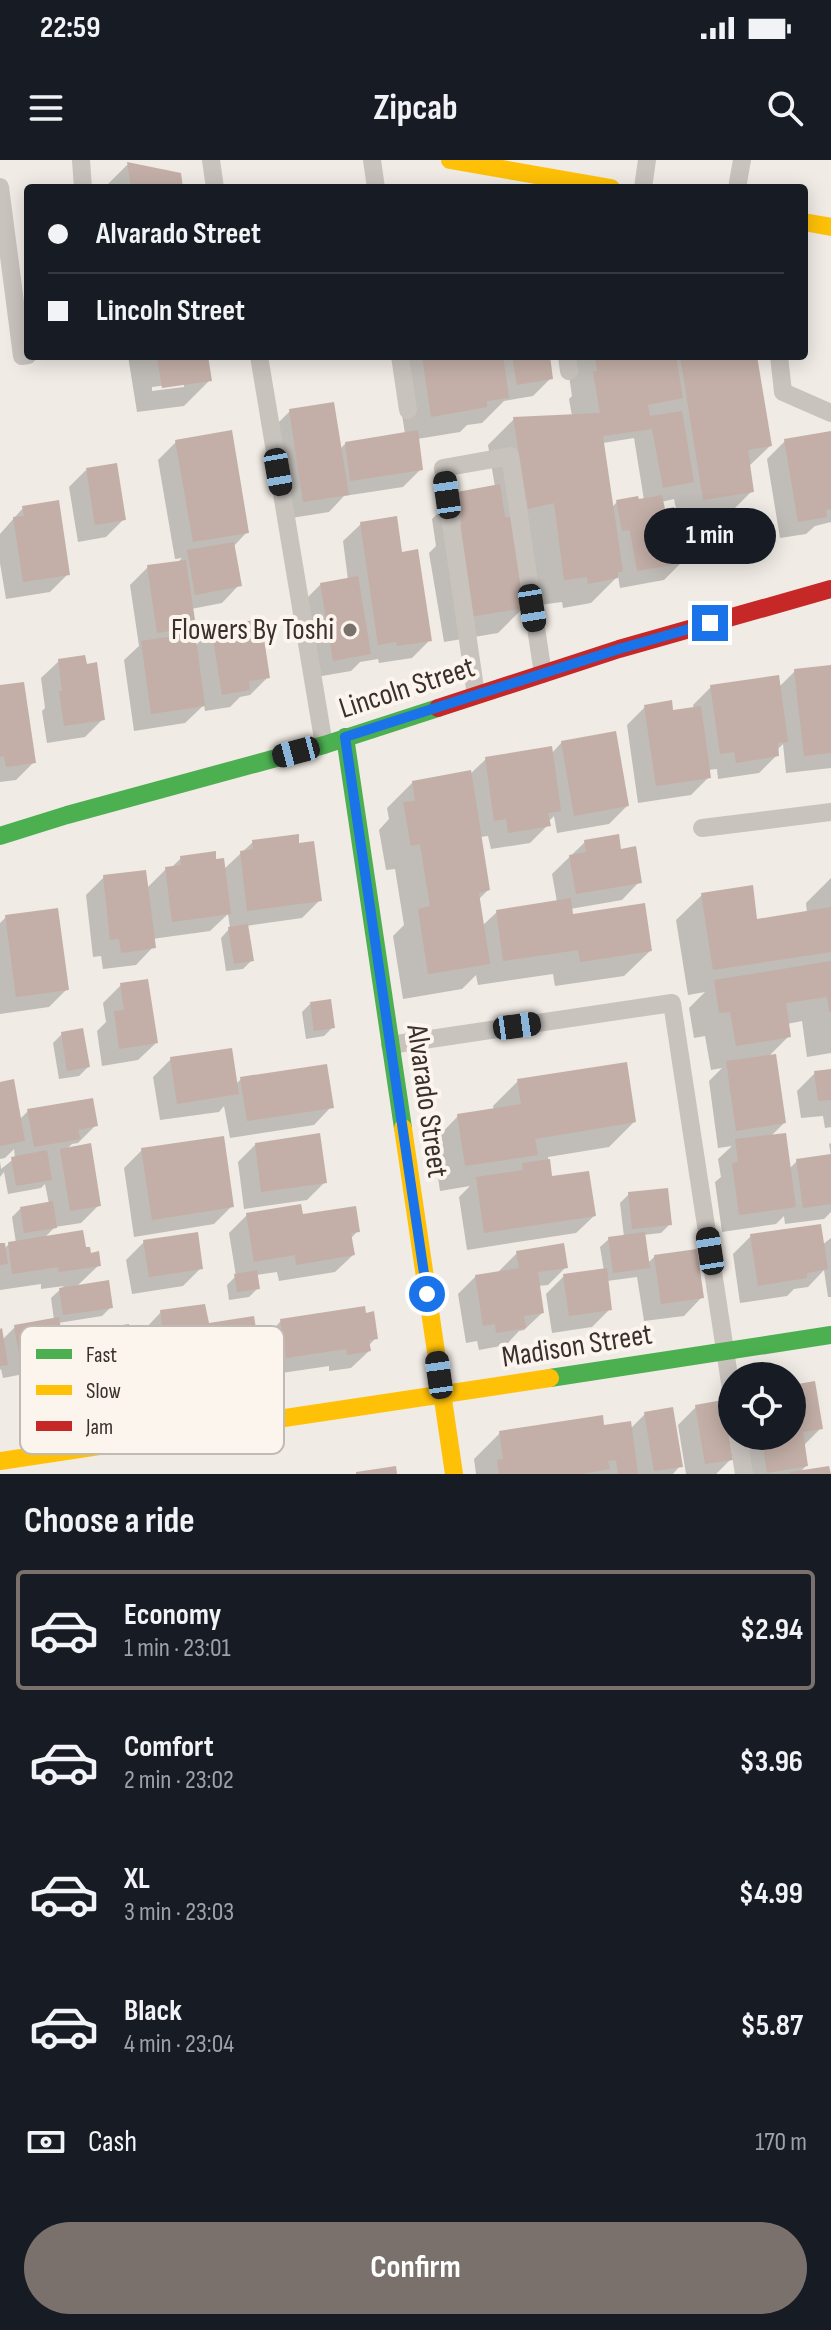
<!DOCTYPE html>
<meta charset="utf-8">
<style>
:root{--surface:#171b24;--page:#242831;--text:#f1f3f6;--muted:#9ea1a6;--line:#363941;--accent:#7a716c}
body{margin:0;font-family:"Sofia Sans Condensed",sans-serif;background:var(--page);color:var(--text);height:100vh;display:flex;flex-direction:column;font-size:30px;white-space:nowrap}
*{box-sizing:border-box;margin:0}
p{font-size:26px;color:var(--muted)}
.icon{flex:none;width:44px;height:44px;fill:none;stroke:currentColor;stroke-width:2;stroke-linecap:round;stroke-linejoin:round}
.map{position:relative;height:1314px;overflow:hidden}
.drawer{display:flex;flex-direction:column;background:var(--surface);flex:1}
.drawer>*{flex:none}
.top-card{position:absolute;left:24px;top:24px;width:784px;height:176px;border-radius:8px;box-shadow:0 4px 20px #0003;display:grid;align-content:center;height:176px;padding:0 24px;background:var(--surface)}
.controls{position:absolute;left:718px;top:1202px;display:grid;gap:16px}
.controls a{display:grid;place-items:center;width:88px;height:88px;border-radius:50%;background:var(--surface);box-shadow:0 4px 20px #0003;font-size:40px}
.end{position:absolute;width:36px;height:36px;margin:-18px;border:10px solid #1a73e8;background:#fff;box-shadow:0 0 0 4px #fff}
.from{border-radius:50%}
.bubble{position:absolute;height:56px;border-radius:28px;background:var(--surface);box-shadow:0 4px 20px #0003;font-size:26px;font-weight:700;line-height:56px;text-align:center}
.car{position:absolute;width:24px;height:48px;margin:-24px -12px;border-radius:10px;box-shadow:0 0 6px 2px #0007;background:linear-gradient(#222 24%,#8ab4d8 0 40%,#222 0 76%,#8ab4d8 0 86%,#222 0)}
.top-card b{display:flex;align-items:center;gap:28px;height:76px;font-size:30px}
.top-card b+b{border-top:2px solid var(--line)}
.top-card i{width:20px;height:20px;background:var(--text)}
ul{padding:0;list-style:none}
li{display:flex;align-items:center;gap:24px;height:120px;margin:0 16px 12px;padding:0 8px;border:4px solid transparent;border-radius:8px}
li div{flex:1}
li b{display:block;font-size:30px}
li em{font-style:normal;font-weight:700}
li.active{border-color:var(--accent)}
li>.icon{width:72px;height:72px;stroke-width:1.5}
h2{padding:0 24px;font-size:36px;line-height:96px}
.pay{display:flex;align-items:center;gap:20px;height:88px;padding:0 24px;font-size:30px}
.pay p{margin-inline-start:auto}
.button{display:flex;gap:16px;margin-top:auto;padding:16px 24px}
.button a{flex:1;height:92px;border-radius:48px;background:var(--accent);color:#fff;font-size:32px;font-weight:700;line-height:92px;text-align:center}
.status{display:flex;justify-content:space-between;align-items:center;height:56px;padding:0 40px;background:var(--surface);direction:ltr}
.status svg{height:22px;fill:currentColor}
header{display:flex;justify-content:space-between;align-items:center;height:104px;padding:0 24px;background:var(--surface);font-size:36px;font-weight:700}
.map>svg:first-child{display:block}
.shadow{fill:#0003;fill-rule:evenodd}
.building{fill:#c3afa7}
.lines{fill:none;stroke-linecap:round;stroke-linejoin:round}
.lane{stroke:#c9c3be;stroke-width:18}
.fast{stroke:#4caf50;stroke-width:18}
.slow{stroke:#ffc107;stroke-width:18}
.jam{stroke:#c62828;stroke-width:18}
.route{stroke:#1a73e8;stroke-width:10}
.poi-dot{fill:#7a716c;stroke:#fbf5ee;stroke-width:3}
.labels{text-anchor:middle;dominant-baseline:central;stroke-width:8;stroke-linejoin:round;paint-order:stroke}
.poi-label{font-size:30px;fill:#3b302b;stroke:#fbf5ee;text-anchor:end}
.street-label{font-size:30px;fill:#3b302b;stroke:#fbf5ee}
.key{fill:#fbf5ee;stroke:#c1bab4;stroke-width:2}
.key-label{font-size:22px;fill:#3b302b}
</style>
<div class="status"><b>22:59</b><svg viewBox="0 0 49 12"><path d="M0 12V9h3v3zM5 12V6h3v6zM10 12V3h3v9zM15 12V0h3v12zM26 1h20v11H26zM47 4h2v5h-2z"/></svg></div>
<header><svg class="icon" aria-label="menu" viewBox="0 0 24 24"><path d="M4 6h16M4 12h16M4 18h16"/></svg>Zipcab<svg class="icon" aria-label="search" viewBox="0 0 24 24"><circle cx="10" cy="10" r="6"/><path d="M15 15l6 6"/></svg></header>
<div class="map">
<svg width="831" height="1314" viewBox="0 0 831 1314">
<rect width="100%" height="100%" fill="#f0ebe5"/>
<path class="shadow" d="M 127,5 L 180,15 L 181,28 L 104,28 Z
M 128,196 L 206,196 L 210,220 L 184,246 L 137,252 ZM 184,223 L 184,227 L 152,231 L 152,227 Z
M 393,196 L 548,196 L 551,218 L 533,236 L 504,241 L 482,263 L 467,265 L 460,272 L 417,279 L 421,309 L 403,327 L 344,336 L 329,352 L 285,359 L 272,269 L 290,251 L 339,290 L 346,283 L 405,274 Z
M 566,196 L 755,196 L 770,286 L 748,307 L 752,331 L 726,357 L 675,365 L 682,402 L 664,420 L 620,428 L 618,416 L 591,443 L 563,448 L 562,442 L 524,447 L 498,473 L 444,482 L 429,393 L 436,386 L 432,359 L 458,334 L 495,327 L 488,285 L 514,259 L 572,256 L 569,239 L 572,236 ZM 634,278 L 644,340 L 617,342 L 612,347 L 603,283 ZM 674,339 L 676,349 L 663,351 L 661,342 Z
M 831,273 L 831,362 L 815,366 L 806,374 L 780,378 L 767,299 L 785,281 Z
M 176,282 L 247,372 L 233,387 L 239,425 L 222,443 L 191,449 L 194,466 L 183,477 L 195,486 L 212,469 L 268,517 L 250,535 L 240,537 L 230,547 L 205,551 L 204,545 L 185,563 L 134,571 L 124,500 L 139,486 L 130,425 L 148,407 L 177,403 L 182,398 L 175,399 L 158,300 Z
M 86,310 L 124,359 L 106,377 L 78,382 L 69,327 Z
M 23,348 L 68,414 L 50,432 L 6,439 L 0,403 L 0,374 Z
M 361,364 L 401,394 L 430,480 L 412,498 L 379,503 L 378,499 L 360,502 L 351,511 L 316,517 L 303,442 L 321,424 L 348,420 L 343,381 Z
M 59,501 L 103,559 L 85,577 L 47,583 L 42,551 L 45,548 L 41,518 Z
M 831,507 L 831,608 L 786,613 L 783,584 L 777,590 L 777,595 L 759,613 L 718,619 L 717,609 L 708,610 L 709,617 L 691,635 L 638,643 L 627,565 L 645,547 L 671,552 L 694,549 L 693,545 L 711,527 L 778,528 L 795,511 Z
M 0,527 L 34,602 L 16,620 L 0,622 Z
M 562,582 L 627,646 L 609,664 L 557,673 L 554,656 L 548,662 L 548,665 L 530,683 L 491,689 L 488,676 L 480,677 L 488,730 L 478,740 L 482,766 L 497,752 L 557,742 L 552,714 L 585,682 L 620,691 L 639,722 L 622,740 L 570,749 L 571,756 L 650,791 L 624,816 L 555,826 L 553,814 L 478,825 L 476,815 L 462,829 L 403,839 L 393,776 L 404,765 L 395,709 L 386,710 L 379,670 L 389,659 L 387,648 L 413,622 L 469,615 L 486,599 L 551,594 Z
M 253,682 L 298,685 L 320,740 L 302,758 L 246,766 L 252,800 L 243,809 L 226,811 L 221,778 L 230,768 L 228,754 L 210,771 L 152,779 L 153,787 L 136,805 L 103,809 L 101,796 L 93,797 L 86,735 L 104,717 L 146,729 L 166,709 L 171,708 L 181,698 L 214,701 L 223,710 Z
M 831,718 L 831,893 L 807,897 L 802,861 L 787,864 L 789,876 L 768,897 L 784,963 L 770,977 L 789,1009 L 797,1001 L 831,996 L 829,984 L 831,983 L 831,1052 L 824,1059 L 785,1064 L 784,1056 L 776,1064 L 722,1072 L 715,1022 L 721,1017 L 718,999 L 732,986 L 718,988 L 709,921 L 722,908 L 711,910 L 705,876 L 694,878 L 689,848 L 705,832 L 688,835 L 676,760 L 702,735 L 755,761 L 807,753 L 806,743 Z
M 6,757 L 67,829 L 49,847 L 0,854 L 0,763 Z
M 121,825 L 156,883 L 138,900 L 102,906 L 97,871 L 106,862 L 103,843 Z
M 310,844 L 333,867 L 324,876 L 306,879 L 302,852 Z
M 62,874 L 88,907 L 79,916 L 59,919 L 53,883 Z
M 171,899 L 235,925 L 241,919 L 331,947 L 314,965 L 230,978 L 224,946 L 219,952 L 160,960 L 153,917 Z
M 831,911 L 831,967 L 825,968 L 823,956 L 801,958 L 797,931 L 815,913 Z
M 518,921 L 634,962 L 609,987 L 548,997 L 550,1019 L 594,1056 L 576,1073 L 467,1090 L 459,1037 L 470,1026 L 440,1031 L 433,982 L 458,956 L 494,951 L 493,946 Z
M 0,924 L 19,960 L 28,951 L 96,965 L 78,983 L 72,984 L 67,989 L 99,1045 L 81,1063 L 55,1067 L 44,1078 L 84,1090 L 99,1105 L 76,1127 L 111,1147 L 102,1156 L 58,1163 L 63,1189 L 78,1174 L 136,1225 L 118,1243 L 69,1250 L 61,1194 L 45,1210 L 3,1218 L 1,1209 L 0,1210 L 0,1171 L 2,1180 L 15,1167 L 54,1160 L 51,1138 L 64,1126 L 41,1129 L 41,1124 L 0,1130 L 0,1085 L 4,1089 L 9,1084 L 16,1083 L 12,1057 L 20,1049 L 49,1044 L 45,1024 L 41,1028 L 8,1034 L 4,1012 L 0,1017 L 0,1001 L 1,1009 L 15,998 L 14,989 L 5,998 L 0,999 Z
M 256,984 L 325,1022 L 307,1040 L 244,1049 L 238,1002 Z
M 142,990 L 232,1046 L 214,1064 L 134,1077 L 124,1008 Z
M 629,1034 L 670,1064 L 661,1073 L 643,1075 L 647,1104 L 655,1096 L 701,1138 L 684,1156 L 644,1161 L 637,1117 L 607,1121 L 610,1149 L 592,1167 L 552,1173 L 546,1134 L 564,1116 L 604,1111 L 600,1087 L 609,1079 L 624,1077 L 620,1043 Z
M 247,1055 L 301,1056 L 358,1071 L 350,1079 L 353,1095 L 335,1112 L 279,1121 L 277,1112 L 256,1115 L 258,1128 L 249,1137 L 229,1140 L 227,1125 L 236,1116 L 229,1073 Z
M 751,1076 L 822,1085 L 831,1078 L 831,1137 L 828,1137 L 824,1110 L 808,1127 L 794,1129 L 787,1136 L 740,1143 L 733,1094 Z
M 144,1082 L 201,1108 L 183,1126 L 132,1134 L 126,1100 Z
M 517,1093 L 566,1107 L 548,1125 L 538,1126 L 542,1153 L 524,1170 L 519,1171 L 506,1185 L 479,1190 L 477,1181 L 466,1183 L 458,1134 L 476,1116 L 499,1113 L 499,1111 Z
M 161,1152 L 207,1165 L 258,1193 L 240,1211 L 187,1219 L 176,1230 L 153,1234 L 144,1170 Z
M 281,1161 L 376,1178 L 368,1186 L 369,1191 L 351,1208 L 329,1211 L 329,1206 L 268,1215 L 263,1179 Z
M 792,1227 L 821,1268 L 803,1286 L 806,1306 L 799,1313 L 829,1314 L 748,1314 L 733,1276 L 792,1276 Z
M 696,1247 L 731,1299 L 716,1314 L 686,1314 L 678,1265 Z
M 645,1254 L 680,1306 L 673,1314 L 476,1314 L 474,1299 L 500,1273 L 603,1267 L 630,1269 Z"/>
<path class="building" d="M 127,2 L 181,13 L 183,28 L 131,28 Z
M 157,196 L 208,196 L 212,221 L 162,228 Z
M 422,196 L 503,196 L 509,238 L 487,241 L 487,247 L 431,257 Z
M 512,196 L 550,196 L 553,219 L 517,225 Z
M 595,196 L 676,196 L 683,238 L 648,245 L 650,256 L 682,251 L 694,322 L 663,328 L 652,269 L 603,276 L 623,412 L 618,412 L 618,418 L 588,424 L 587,417 L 564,420 L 554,343 L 528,349 L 513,257 L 600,253 L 593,212 L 597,211 Z
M 680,196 L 757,196 L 772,286 L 748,290 L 754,332 L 703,340 Z
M 334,242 L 349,335 L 303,342 L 289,249 Z
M 232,270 L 249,373 L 193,382 L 175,280 Z
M 418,270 L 423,310 L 350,321 L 345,282 Z
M 831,271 L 831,349 L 826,350 L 827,357 L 798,362 L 784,279 Z
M 117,303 L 126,360 L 95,365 L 86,308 Z
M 500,324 L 505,357 L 511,357 L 526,448 L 469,457 L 454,366 L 462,364 L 457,332 Z
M 662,335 L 665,349 L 674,347 L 684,403 L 637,411 L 630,370 L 622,371 L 616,340 L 638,336 L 639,339 Z
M 59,340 L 70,415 L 23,422 L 13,357 L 24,356 L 22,346 Z
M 397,356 L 402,392 L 418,389 L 432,481 L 397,486 L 396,482 L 378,485 L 360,362 Z
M 234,382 L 242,426 L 195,435 L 187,390 Z
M 186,400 L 196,467 L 157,473 L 147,405 Z
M 358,416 L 371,494 L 333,501 L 320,423 Z
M 261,459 L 270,518 L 249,521 L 250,530 L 222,535 L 211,467 Z
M 195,473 L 205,546 L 151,554 L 141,481 Z
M 85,495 L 87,504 L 97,502 L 105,560 L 64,566 L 59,531 L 62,531 L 58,499 Z
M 831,505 L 831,593 L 804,596 L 794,509 Z
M 779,515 L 788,582 L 778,583 L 779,596 L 736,603 L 734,592 L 720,594 L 710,525 Z
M 24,522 L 36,603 L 6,607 L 4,596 L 0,597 L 0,525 Z
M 672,540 L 673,550 L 701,546 L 711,618 L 656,626 L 644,545 Z
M 616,571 L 629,646 L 574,656 L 561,581 Z
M 552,586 L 561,651 L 548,653 L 551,666 L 508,673 L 506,659 L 494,661 L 485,597 Z
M 471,610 L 490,730 L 479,733 L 490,804 L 428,814 L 418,749 L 430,746 L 420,684 L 411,686 L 403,642 L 415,641 L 412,621 Z
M 299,674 L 299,683 L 314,681 L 322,741 L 247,751 L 240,691 L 253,689 L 252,680 Z
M 619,674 L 621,689 L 636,686 L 642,723 L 576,734 L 569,695 L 586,692 L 584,680 Z
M 216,691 L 216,699 L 224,698 L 231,754 L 172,762 L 165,707 L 181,705 L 180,696 Z
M 146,710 L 156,788 L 121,793 L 119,779 L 110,780 L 103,715 Z
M 753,725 L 757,759 L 831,747 L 831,792 L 713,810 L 701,733 Z
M 571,738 L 573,754 L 645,743 L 652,791 L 580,802 L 578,790 L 503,801 L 496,750 Z
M 58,748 L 69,830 L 16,837 L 5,755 Z
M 248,764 L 254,801 L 234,804 L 228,767 Z
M 831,801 L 831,852 L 829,852 L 827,837 L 786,843 L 791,877 L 736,886 L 730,852 L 719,853 L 714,820 Z
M 148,819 L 158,883 L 119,889 L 114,851 L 124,850 L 120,823 Z
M 331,839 L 335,868 L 314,871 L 310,842 Z
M 83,868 L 90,907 L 67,911 L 61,872 Z
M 232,888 L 239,934 L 177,944 L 170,897 Z
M 776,894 L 786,963 L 736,971 L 726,901 Z
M 627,902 L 636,962 L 535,979 L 538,995 L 465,1006 L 457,954 L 521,944 L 517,919 Z
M 327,904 L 334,948 L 247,961 L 240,917 Z
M 831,909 L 831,940 L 818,941 L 814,911 Z
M 14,919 L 25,981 L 0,986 L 0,922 Z
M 93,938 L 98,966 L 78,970 L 80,979 L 34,987 L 27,949 Z
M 320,973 L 327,1023 L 261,1032 L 255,983 Z
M 786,973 L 796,1047 L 739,1055 L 732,1003 L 738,1002 L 735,979 Z
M 224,976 L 234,1047 L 152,1060 L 141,988 Z
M 91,983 L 101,1046 L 70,1051 L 60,989 Z
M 47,990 L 52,1020 L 16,1026 L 11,997 Z
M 831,994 L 831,1044 L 803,1048 L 796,999 Z
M 550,999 L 552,1016 L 589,1011 L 596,1056 L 484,1073 L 476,1017 L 523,1010 L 522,1003 Z
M 668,1028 L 672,1065 L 632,1069 L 628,1032 Z
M 53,1041 L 57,1068 L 24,1073 L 20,1047 Z
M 301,1044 L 303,1054 L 356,1046 L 360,1072 L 351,1073 L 355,1095 L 296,1105 L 295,1095 L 254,1102 L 246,1053 Z
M 821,1064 L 828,1109 L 807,1113 L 807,1118 L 758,1126 L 750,1074 Z
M 83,1070 L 86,1087 L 90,1087 L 91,1093 L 99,1091 L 101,1106 L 59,1112 L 58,1107 L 12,1114 L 8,1082 Z
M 198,1072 L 203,1109 L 149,1117 L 143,1080 Z
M 645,1072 L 650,1108 L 613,1113 L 608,1077 Z
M 0,1083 L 5,1083 L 8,1104 L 0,1105 Z
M 564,1083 L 568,1108 L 538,1112 L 544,1153 L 524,1156 L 526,1168 L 496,1173 L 495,1164 L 483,1166 L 475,1115 L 519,1108 L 516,1091 Z
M 697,1089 L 704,1138 L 661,1144 L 654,1095 Z
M 607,1108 L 612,1150 L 569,1156 L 563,1114 Z
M 257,1110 L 260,1129 L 237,1132 L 234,1114 Z
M 109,1120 L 113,1148 L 63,1155 L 59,1128 Z
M 205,1144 L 209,1163 L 254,1156 L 260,1193 L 195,1204 L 196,1213 L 170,1217 L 160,1150 Z
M 365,1146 L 366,1153 L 374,1151 L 378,1179 L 369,1180 L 371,1191 L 347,1195 L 346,1189 L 286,1198 L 280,1159 Z
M 59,1157 L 65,1193 L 20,1201 L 14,1165 Z
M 129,1164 L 138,1226 L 87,1233 L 78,1172 Z
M 2,1168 L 8,1205 L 0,1206 L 0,1169 Z
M 815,1221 L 823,1269 L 803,1272 L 808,1306 L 767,1313 L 762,1278 L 754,1279 L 753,1276 L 792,1276 L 792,1225 Z
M 723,1240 L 733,1300 L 705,1304 L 695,1245 Z
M 673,1247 L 683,1307 L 654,1311 L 644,1252 Z
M 603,1255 L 604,1265 L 631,1261 L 638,1314 L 618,1314 L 616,1300 L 608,1301 L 610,1309 L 581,1314 L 499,1314 L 497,1300 L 503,1299 L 499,1271 Z
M 396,1306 L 397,1314 L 356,1314 L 356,1312 Z
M 829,1306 L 831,1314 L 790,1314 L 790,1312 Z"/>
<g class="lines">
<path class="lane" d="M 81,0 L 83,28
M 211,0 L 215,28
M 372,0 L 376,28
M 0,27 L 22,196 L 28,195
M 643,28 L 647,0
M 737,28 L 742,0
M 259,196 L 324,585
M 400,196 L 408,250
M 567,196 L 569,211
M 779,196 L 783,232 L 831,253
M 476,535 L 443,308 L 510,296 L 543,514
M 702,668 L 831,652
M 390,885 L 672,843 L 732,1236
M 738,1276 L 744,1314"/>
<path class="fast" d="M 345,577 L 403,968
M 0,676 L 67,655 L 324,585 L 438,548
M 550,1218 L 831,1175"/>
<path class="slow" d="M 450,0 L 611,28
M 804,62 L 831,67
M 403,968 L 454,1314
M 0,1301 L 550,1218"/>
<path class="jam" d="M 438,548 L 619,489 L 831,429"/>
</g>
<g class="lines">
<path class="route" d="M 427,1134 L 345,577 L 619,489 L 710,463"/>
</g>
<circle class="poi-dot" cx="350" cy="470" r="8"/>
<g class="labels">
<g class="poi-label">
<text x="334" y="470">Flowers By Toshi</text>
</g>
<g class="street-label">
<text transform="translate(407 528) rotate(-18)">Lincoln Street</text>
<text transform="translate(427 941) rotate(82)">Alvarado Street</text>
<text transform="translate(577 1186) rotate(-9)">Madison Street</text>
</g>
</g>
<rect x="20" y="1166" width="264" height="128" rx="12" class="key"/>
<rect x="36" y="1189" width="36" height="10" fill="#4caf50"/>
<rect x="36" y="1225" width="36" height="10" fill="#ffc107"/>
<rect x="36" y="1261" width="36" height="10" fill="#c62828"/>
<g class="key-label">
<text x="86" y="1202">Fast</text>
<text x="86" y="1238">Slow</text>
<text x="86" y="1274">Jam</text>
</g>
</svg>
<div class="controls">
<a><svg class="icon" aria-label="locate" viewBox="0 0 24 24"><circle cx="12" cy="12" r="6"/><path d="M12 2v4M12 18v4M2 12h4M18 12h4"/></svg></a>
</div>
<i class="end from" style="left:427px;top:1134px"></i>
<i class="end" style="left:710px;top:463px"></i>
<div class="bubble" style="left:644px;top:348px;width:132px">1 min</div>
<i class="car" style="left:278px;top:312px;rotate:170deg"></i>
<i class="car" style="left:447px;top:335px;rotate:352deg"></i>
<i class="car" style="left:532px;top:448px;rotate:171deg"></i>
<i class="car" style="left:296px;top:592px;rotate:255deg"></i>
<i class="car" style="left:517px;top:866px;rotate:82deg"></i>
<i class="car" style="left:710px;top:1091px;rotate:351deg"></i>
<i class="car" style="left:439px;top:1215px;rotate:352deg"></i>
<div class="top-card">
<b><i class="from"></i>Alvarado Street</b>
<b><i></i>Lincoln Street</b>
</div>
</div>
<section class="drawer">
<h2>Choose a ride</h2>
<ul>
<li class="active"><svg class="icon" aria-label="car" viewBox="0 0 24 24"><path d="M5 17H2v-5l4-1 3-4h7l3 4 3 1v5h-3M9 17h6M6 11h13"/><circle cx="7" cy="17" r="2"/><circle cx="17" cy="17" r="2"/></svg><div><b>Economy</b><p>1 min · 23:01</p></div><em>$2.94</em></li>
<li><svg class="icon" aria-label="car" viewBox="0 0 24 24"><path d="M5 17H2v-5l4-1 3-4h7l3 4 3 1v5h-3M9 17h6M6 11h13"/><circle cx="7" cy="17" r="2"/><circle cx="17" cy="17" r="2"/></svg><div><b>Comfort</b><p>2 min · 23:02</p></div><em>$3.96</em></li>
<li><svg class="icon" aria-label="car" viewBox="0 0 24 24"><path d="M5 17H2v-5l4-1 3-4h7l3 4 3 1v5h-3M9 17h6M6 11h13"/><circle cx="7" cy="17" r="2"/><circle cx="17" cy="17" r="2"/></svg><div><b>XL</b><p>3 min · 23:03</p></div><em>$4.99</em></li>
<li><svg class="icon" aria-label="car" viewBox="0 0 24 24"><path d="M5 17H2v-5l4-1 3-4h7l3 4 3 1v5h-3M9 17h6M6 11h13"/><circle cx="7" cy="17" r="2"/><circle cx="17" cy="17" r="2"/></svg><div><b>Black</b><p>4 min · 23:04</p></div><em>$5.87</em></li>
</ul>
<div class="pay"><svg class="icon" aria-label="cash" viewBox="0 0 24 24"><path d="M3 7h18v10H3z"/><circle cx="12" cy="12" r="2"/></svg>Cash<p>170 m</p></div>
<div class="button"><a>Confirm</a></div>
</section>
